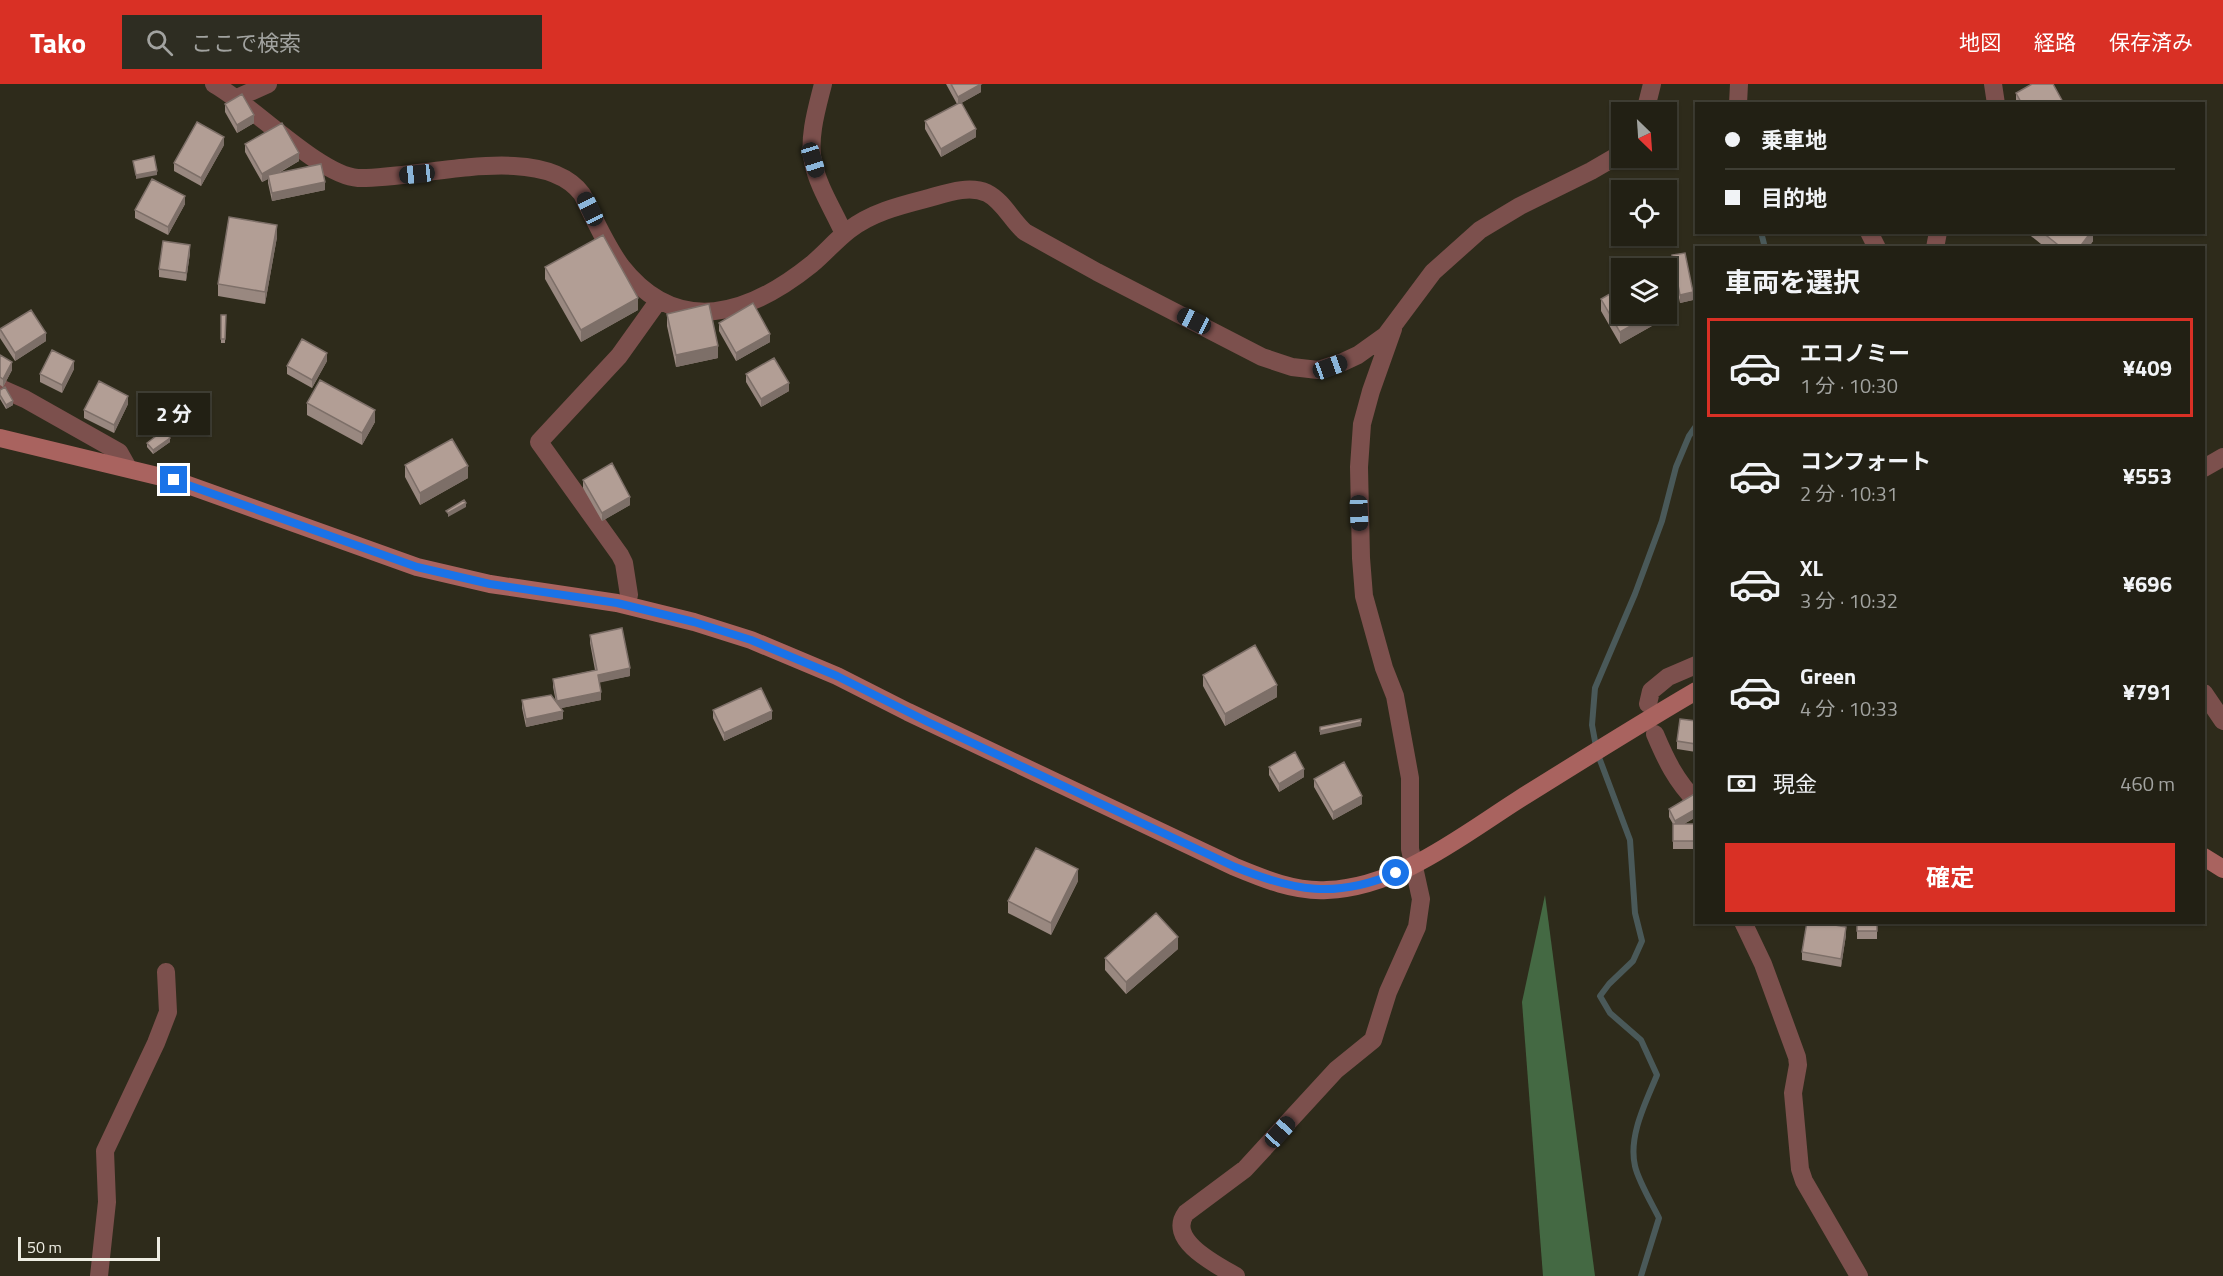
<!DOCTYPE html>
<html lang="ja">
<meta charset="utf-8">
<style>
:root{--surface:#222014;--page:#2e2d22;--text:#f1f3f6;--muted:#a2a3a0;--line:#3f3e34;--accent:#d93025}
body{margin:0;font-family:"Titillium Web","Noto Sans JP",sans-serif;background:var(--page);color:var(--text);height:100vh;display:flex;flex-direction:column;font-size:22px;white-space:nowrap}
*{box-sizing:border-box;margin:0}
p{font-size:20px;color:var(--muted)}
.icon{flex:none;width:33px;height:33px;fill:none;stroke:currentColor;stroke-width:2;stroke-linecap:round;stroke-linejoin:round}
.map{position:relative;flex:1;overflow:hidden}
.details{position:absolute;left:1695px;top:162px;width:510px;height:678px;display:flex;flex-direction:column;background:var(--surface);border-radius:0px;box-shadow:0 2px 4px #0004,0 0 0 2px var(--line)}
.details>*{flex:none}
.top-card{position:absolute;left:1695px;top:18px;width:510px;height:132px;border-radius:0px;box-shadow:0 2px 4px #0004,0 0 0 2px var(--line);display:grid;align-content:center;height:132px;padding:0 30px;background:var(--surface)}
.needle{width:39px;rotate:155deg}
.buttons{position:absolute;left:1611px;top:18px;display:grid;gap:12px}
.buttons a{display:grid;place-items:center;width:66px;height:66px;border-radius:0px;background:var(--surface);box-shadow:0 2px 4px #0004,0 0 0 2px var(--line);font-size:30px}
.scale{position:absolute;left:18px;bottom:15px;width:142px;box-sizing:border-box;padding-left:6px;border:3px solid #eeede3;border-top:0;font-size:16px;line-height:21px;white-space:nowrap;color:#eeede3;-webkit-text-stroke:4px #2e2b1b;paint-order:stroke}
.end{position:absolute;width:27px;height:27px;margin:-14px;border:8px solid #1a73e8;background:#fff;box-shadow:0 0 0 3px #fff}
.from{border-radius:50%}
.bubble{position:absolute;height:42px;border-radius:0px;background:var(--surface);box-shadow:0 2px 4px #0004,0 0 0 2px var(--line);font-size:20px;font-weight:700;line-height:42px;text-align:center}
.car{position:absolute;width:18px;height:36px;margin:-18px -9px;border-radius:8px;box-shadow:0 0 4px 2px #0007;background:linear-gradient(#222 24%,#8ab4d8 0 40%,#222 0 76%,#8ab4d8 0 86%,#222 0)}
.top-card b{display:flex;align-items:center;gap:21px;height:57px;font-size:22px}
.top-card b+b{border-top:2px solid var(--line)}
.top-card i{width:15px;height:15px;background:var(--text)}
ul{padding:0;list-style:none}
li{display:flex;align-items:center;gap:18px;height:99px;margin:0 12px 9px;padding:0 18px;border:3px solid transparent;border-radius:0px}
li div{flex:1}
li b{display:block;font-size:22px}
li em{font-style:normal;font-weight:700}
li.selected{border-color:var(--accent)}
li>.icon{width:54px;height:54px;stroke-width:1.5}
h2{padding:0 30px;font-size:27px;line-height:72px}
.pay{display:flex;align-items:center;gap:15px;height:66px;padding:0 30px;font-size:22px}
.pay p{margin-inline-start:auto}
.button{display:flex;gap:12px;margin-top:auto;padding:12px 30px}
.button a{flex:1;height:69px;border-radius:0px;background:var(--accent);color:#fff;font-size:24px;font-weight:700;line-height:69px;text-align:center}
header{display:flex;align-items:center;gap:36px;box-sizing:border-box;height:84px;padding:0 30px;background:var(--accent);color:#fff}
header strong{font-size:28px}
nav{display:flex;gap:33px;margin-inline-start:auto;font-size:21px}
.search{width:420px;height:54px;background:var(--page);display:flex;align-items:center;gap:15px;box-sizing:border-box;padding:0 21px;border-radius:0px;color:var(--muted);font-size:22px}
.map>svg:first-child{display:block}
.forest{fill:#446943}
.lines{fill:none;stroke-linecap:round;stroke-linejoin:round}
.stream{stroke:#4a5959;stroke-width:6}
.street{stroke:#7c504d;stroke-width:18}
.secondary{stroke:#a9635f;stroke-width:18}
.wall{fill:#998880}
.shaded-wall{fill:#7d6f68}
.building{fill:#b29e95;stroke:#7d6f68;stroke-width:1.5}
.route{stroke:#1a73e8;stroke-width:8}
</style>
<header>
<strong>Tako</strong>
<div class="search"><svg class="icon" aria-label="search" viewBox="0 0 24 24"><circle cx="10" cy="10" r="6"/><path d="M15 15l6 6"/></svg>ここで検索</div>
<nav><a>地図</a><a>経路</a><a>保存済み</a></nav>
</header>
<div class="map">
<svg width="2223" height="1192" viewBox="0 0 2223 1192">
<rect width="100%" height="100%" fill="#2e2b1b"/>
<path class="forest" d="M 1545,811 L 1595,1192 L 1543,1192 L 1522,918 Z"/>
<g class="lines">
<path class="stream" d="M 1761,148 L 1765,164
M 1641,1192 L 1659,1134 C 1652,1120 1638,1096 1635,1082 C 1628,1052 1646,1018 1657,991 L 1641,956 L 1610,929 L 1600,912 L 1609,900 L 1633,877 L 1642,857 L 1635,829 L 1630,756 L 1597,668 L 1592,641 L 1595,604 L 1635,510 L 1662,437 L 1676,383 L 1689,352 L 1696,342"/>
<path class="street" d="M 214,0 C 252,21 320,92 358,94 C 418,96 542,56 582,110 C 594,134 605,160 621,182 C 678,255 750,230 812,180 C 825,169 836,156 849,146 C 872,128 902,121 929,114 C 947,109 969,101 987,109 C 1003,117 1012,137 1025,148 L 1097,188 L 1262,273 L 1292,283 L 1318,286 L 1343,278 L 1358,271 L 1386,251 L 1433,188 L 1480,146 L 1520,122 L 1591,87 L 1622,69
M 823,0 C 817,24 808,53 813,78 C 818,103 834,127 844,150
M 1993,0 L 1996,20
M 237,14 L 268,0
M 1738,20 L 1739,0
M 1645,28 L 1652,0
M 1869,148 L 1877,164
M 1935,164 L 1938,148
M 0,304 L 25,315 L 119,368 L 128,384
M 2204,384 L 2223,373
M 629,511 L 624,479 L 620,471 L 539,358 L 619,272 L 659,216
M 2204,609 L 2223,637
M 1648,620 L 1651,607 L 1668,593 L 1696,581
M 1655,650 C 1666,676 1676,697 1696,717
M 1743,838 L 1763,880 L 1797,973 L 1798,981 L 1793,1009 L 1800,1085 L 1804,1097 L 1859,1192
M 99,1192 L 107,1118 L 105,1067 L 156,959 L 168,928 L 166,888
M 1236,1192 C 1217,1181 1166,1156 1186,1129 L 1245,1085 L 1336,986 L 1373,956 L 1388,908 L 1417,843 L 1421,815 L 1410,765 L 1410,694 L 1395,612 L 1384,584 L 1364,512 L 1361,474 L 1359,383 L 1362,340 L 1371,307 L 1393,245"/>
<path class="secondary" d="M 0,354 L 174,396 L 417,483 L 490,500 L 617,519 L 694,538 L 751,556 L 837,592 L 908,628 L 1235,783 C 1264,795 1295,808 1327,806 C 1398,803 1460,753 1518,716 C 1577,679 1636,642 1696,607
M 2204,773 L 2223,785"/>
</g>
<path class="wall" d="M 946,0 L 981,0 L 981,8 L 961,19 L 976,53 L 941,73 L 925,45 L 925,37 L 957,20 Z
M 2016,9 L 2064,20 L 2016,20 Z
M 225,20 L 254,39 L 237,49 L 225,28 Z
M 245,60 L 299,77 L 279,89 L 325,106 L 272,117 L 268,99 L 268,95 L 262,98 L 245,68 Z
M 224,61 L 201,102 L 174,87 L 174,79 Z
M 185,120 L 168,151 L 135,134 L 135,126 Z
M 2026,148 L 2093,148 L 2093,157 L 2088,164 L 2046,164 Z
M 277,153 L 265,220 L 218,212 L 218,200 Z
M 190,169 L 186,197 L 159,193 L 159,185 Z
M 1672,171 L 1693,216 L 1680,219 L 1672,179 Z
M 545,183 L 638,226 L 581,258 L 545,195 Z
M 1601,215 L 1666,230 L 1666,234 L 1620,260 L 1601,227 Z
M 667,230 L 718,274 L 676,283 L 667,242 Z
M 221,231 L 226,231 L 225,259 L 221,259 Z
M 719,239 L 770,258 L 736,277 L 719,247 Z
M 0,245 L 46,257 L 15,277 L 0,254 Z
M 0,271 L 12,286 L 3,303 L 0,301 Z
M 327,277 L 312,304 L 287,290 L 287,282 Z
M 74,285 L 62,309 L 40,298 L 40,290 Z
M 746,290 L 789,307 L 761,323 L 746,298 Z
M 0,306 L 13,321 L 6,325 L 0,315 Z
M 307,319 L 375,338 L 362,361 L 307,331 Z
M 128,320 L 114,349 L 84,334 L 84,326 Z
M 170,358 L 153,370 L 147,363 L 147,359 Z
M 405,381 L 468,394 L 420,421 L 405,393 Z
M 583,396 L 630,421 L 602,437 L 583,404 Z
M 590,551 L 630,592 L 599,598 L 601,616 L 561,624 L 563,635 L 526,643 L 522,624 L 522,616 L 556,618 L 553,603 L 553,595 L 595,586 L 590,559 Z
M 1203,591 L 1277,613 L 1225,642 L 1203,602 Z
M 713,626 L 772,635 L 724,657 L 713,634 Z
M 1696,637 L 1696,668 L 1677,665 L 1677,657 Z
M 1269,683 L 1304,693 L 1279,708 L 1269,691 Z
M 1314,695 L 1362,720 L 1333,736 L 1314,703 Z
M 1696,709 L 1696,733 L 1684,740 L 1696,740 L 1696,765 L 1673,765 L 1673,740 L 1669,733 L 1669,725 Z
M 1078,797 L 1051,851 L 1008,829 L 1008,817 Z
M 1857,838 L 1877,838 L 1877,855 L 1857,855 Z
M 1846,851 L 1841,883 L 1802,876 L 1802,868 Z
M 1178,865 L 1126,910 L 1105,886 L 1105,874 Z"/>
<path class="shaded-wall" d="M 981,0 L 981,8 L 958,21 L 958,13 Z
M 254,31 L 254,39 L 237,49 L 237,41 Z
M 976,45 L 976,53 L 941,73 L 941,65 Z
M 224,53 L 224,61 L 201,102 L 201,94 Z
M 299,69 L 299,77 L 269,94 L 268,91 L 268,95 L 262,98 L 262,90 Z
M 157,87 L 157,91 L 136,95 L 136,91 Z
M 325,98 L 325,106 L 272,117 L 272,109 Z
M 185,112 L 185,120 L 168,151 L 168,143 Z
M 277,141 L 277,153 L 265,220 L 265,208 Z
M 2091,148 L 2093,148 L 2093,157 L 2088,164 L 2079,164 Z
M 190,161 L 190,169 L 186,197 L 186,189 Z
M 1693,208 L 1693,216 L 1680,219 L 1680,211 Z
M 638,214 L 638,226 L 581,258 L 581,246 Z
M 1652,230 L 1666,230 L 1666,234 L 1620,260 L 1620,248 Z
M 46,249 L 46,257 L 15,277 L 15,269 Z
M 770,250 L 770,258 L 736,277 L 736,269 Z
M 718,262 L 718,274 L 676,283 L 676,271 Z
M 327,269 L 327,277 L 312,304 L 312,296 Z
M 74,277 L 74,285 L 62,309 L 62,301 Z
M 12,278 L 12,286 L 3,303 L 3,295 Z
M 789,299 L 789,307 L 761,323 L 761,315 Z
M 128,312 L 128,320 L 114,349 L 114,341 Z
M 13,317 L 13,321 L 6,325 L 6,321 Z
M 375,326 L 375,338 L 362,361 L 362,349 Z
M 170,354 L 170,358 L 153,370 L 153,366 Z
M 468,382 L 468,394 L 420,421 L 420,409 Z
M 630,413 L 630,421 L 602,437 L 602,429 Z
M 466,419 L 466,423 L 448,433 L 448,429 Z
M 630,584 L 630,592 L 598,599 L 598,591 Z
M 1277,601 L 1277,613 L 1225,642 L 1225,630 Z
M 601,608 L 601,616 L 557,625 L 557,617 Z
M 563,627 L 563,635 L 526,643 L 526,635 Z
M 772,627 L 772,635 L 724,657 L 724,649 Z
M 1361,638 L 1361,642 L 1320,651 L 1320,647 Z
M 1304,685 L 1304,693 L 1279,708 L 1279,700 Z
M 1362,712 L 1362,720 L 1333,736 L 1333,728 Z
M 1696,725 L 1696,733 L 1675,745 L 1675,737 Z
M 1078,785 L 1078,797 L 1051,851 L 1051,839 Z
M 1846,843 L 1846,851 L 1841,883 L 1841,875 Z
M 1178,853 L 1178,865 L 1126,910 L 1126,898 Z"/>
<path class="building" d="M 951,0 L 981,0 L 958,13 Z
M 2032,0 L 2053,0 L 2064,20 L 2022,20 L 2016,9 Z
M 242,10 L 254,31 L 237,41 L 225,20 Z
M 961,18 L 976,45 L 941,65 L 925,37 Z
M 197,38 L 224,53 L 201,94 L 174,79 Z
M 282,39 L 299,69 L 262,90 L 245,60 Z
M 154,72 L 157,87 L 136,91 L 133,77 Z
M 321,80 L 325,98 L 272,109 L 268,91 Z
M 152,95 L 185,112 L 168,143 L 135,126 Z
M 229,133 L 277,141 L 265,208 L 218,200 Z
M 2042,148 L 2091,148 L 2079,164 L 2062,164 Z
M 603,151 L 638,214 L 581,246 L 545,183 Z
M 163,157 L 190,161 L 186,189 L 159,185 Z
M 1685,169 L 1693,208 L 1680,211 L 1672,171 Z
M 1622,203 L 1622,230 L 1652,230 L 1620,248 L 1601,215 Z
M 753,219 L 770,250 L 736,269 L 719,239 Z
M 709,220 L 718,262 L 676,271 L 667,230 Z
M 31,226 L 46,249 L 15,269 L 0,245 Z
M 221,231 L 226,231 L 225,255 L 221,255 Z
M 302,255 L 327,269 L 312,296 L 287,282 Z
M 52,266 L 74,277 L 62,301 L 40,290 Z
M 0,271 L 12,278 L 3,295 L 0,293 Z
M 774,274 L 789,299 L 761,315 L 746,290 Z
M 320,296 L 375,326 L 362,349 L 307,319 Z
M 99,297 L 128,312 L 114,341 L 84,326 Z
M 5,303 L 13,317 L 6,321 L 0,311 L 0,306 Z
M 164,346 L 170,354 L 153,366 L 147,359 Z
M 452,355 L 468,382 L 420,409 L 405,381 Z
M 612,379 L 630,413 L 602,429 L 583,396 Z
M 464,416 L 466,419 L 448,429 L 446,427 Z
M 622,544 L 630,584 L 598,591 L 601,608 L 557,617 L 553,595 L 597,586 L 590,551 Z
M 1255,561 L 1277,601 L 1225,630 L 1203,591 Z
M 761,604 L 772,627 L 724,649 L 713,626 Z
M 551,611 L 563,627 L 526,635 L 522,616 Z
M 1361,635 L 1361,638 L 1320,647 L 1320,643 Z
M 1680,635 L 1696,637 L 1696,660 L 1677,657 Z
M 1295,668 L 1304,685 L 1279,700 L 1269,683 Z
M 1344,678 L 1362,712 L 1333,728 L 1314,695 Z
M 1696,709 L 1696,725 L 1675,737 L 1669,725 Z
M 1673,740 L 1696,740 L 1696,757 L 1673,757 Z
M 1036,764 L 1078,785 L 1051,839 L 1008,817 Z
M 1156,829 L 1178,853 L 1126,898 L 1105,874 Z
M 1807,838 L 1818,838 L 1846,843 L 1841,875 L 1802,868 Z
M 1857,838 L 1877,838 L 1877,847 L 1857,847 Z"/>
<g class="lines">
<path class="route" d="M 174,396 L 417,483 L 490,500 L 617,519 L 694,538 L 751,556 L 837,592 L 928,638 L 1235,783 C 1294,807 1335,815 1396,789"/>
</g>
</svg>
<div class="buttons">
<a><svg class="needle" viewBox="-14 -14 28 28"><path d="M0-13l5 13h-10z" fill="#e53935"/><path d="M0 13l5-13h-10z" fill="#a2a3a0"/></svg></a>
<a><svg class="icon" aria-label="locate" viewBox="0 0 24 24"><circle cx="12" cy="12" r="6"/><path d="M12 2v4M12 18v4M2 12h4M18 12h4"/></svg></a>
<a><svg class="icon" aria-label="layers" viewBox="0 0 24 24"><path d="M12 4l9 5-9 5-9-5zM3 14l9 5 9-5"/></svg></a>
</div>
<div class="scale">50 m</div>
<i class="end from" style="left:1396px;top:789px"></i>
<i class="end" style="left:174px;top:396px"></i>
<div class="bubble" style="left:138px;top:309px;width:72px">2 分</div>
<i class="car" style="left:813px;top:76px;rotate:163deg"></i>
<i class="car" style="left:417px;top:90px;rotate:264deg"></i>
<i class="car" style="left:590px;top:125px;rotate:334deg"></i>
<i class="car" style="left:1194px;top:237px;rotate:297deg"></i>
<i class="car" style="left:1330px;top:283px;rotate:70deg"></i>
<i class="car" style="left:1359px;top:429px;rotate:178deg"></i>
<i class="car" style="left:1280px;top:1048px;rotate:42deg"></i>
<div class="top-card">
<b><i class="from"></i>乗車地</b>
<b><i></i>目的地</b>
</div>
<section class="details">
<h2>車両を選択</h2>
<ul>
<li class="selected"><svg class="icon" aria-label="car" viewBox="0 0 24 24"><path d="M5 17H2v-5l4-1 3-4h7l3 4 3 1v5h-3M9 17h6M6 11h13"/><circle cx="7" cy="17" r="2"/><circle cx="17" cy="17" r="2"/></svg><div><b>エコノミー</b><p>1 分 · 10:30</p></div><em>¥409</em></li>
<li><svg class="icon" aria-label="car" viewBox="0 0 24 24"><path d="M5 17H2v-5l4-1 3-4h7l3 4 3 1v5h-3M9 17h6M6 11h13"/><circle cx="7" cy="17" r="2"/><circle cx="17" cy="17" r="2"/></svg><div><b>コンフォート</b><p>2 分 · 10:31</p></div><em>¥553</em></li>
<li><svg class="icon" aria-label="car" viewBox="0 0 24 24"><path d="M5 17H2v-5l4-1 3-4h7l3 4 3 1v5h-3M9 17h6M6 11h13"/><circle cx="7" cy="17" r="2"/><circle cx="17" cy="17" r="2"/></svg><div><b>XL</b><p>3 分 · 10:32</p></div><em>¥696</em></li>
<li><svg class="icon" aria-label="car" viewBox="0 0 24 24"><path d="M5 17H2v-5l4-1 3-4h7l3 4 3 1v5h-3M9 17h6M6 11h13"/><circle cx="7" cy="17" r="2"/><circle cx="17" cy="17" r="2"/></svg><div><b>Green</b><p>4 分 · 10:33</p></div><em>¥791</em></li>
</ul>
<div class="pay"><svg class="icon" aria-label="cash" viewBox="0 0 24 24"><path d="M3 7h18v10H3z"/><circle cx="12" cy="12" r="2"/></svg>現金<p>460 m</p></div>
<div class="button"><a>確定</a></div>
</section>
</div>
